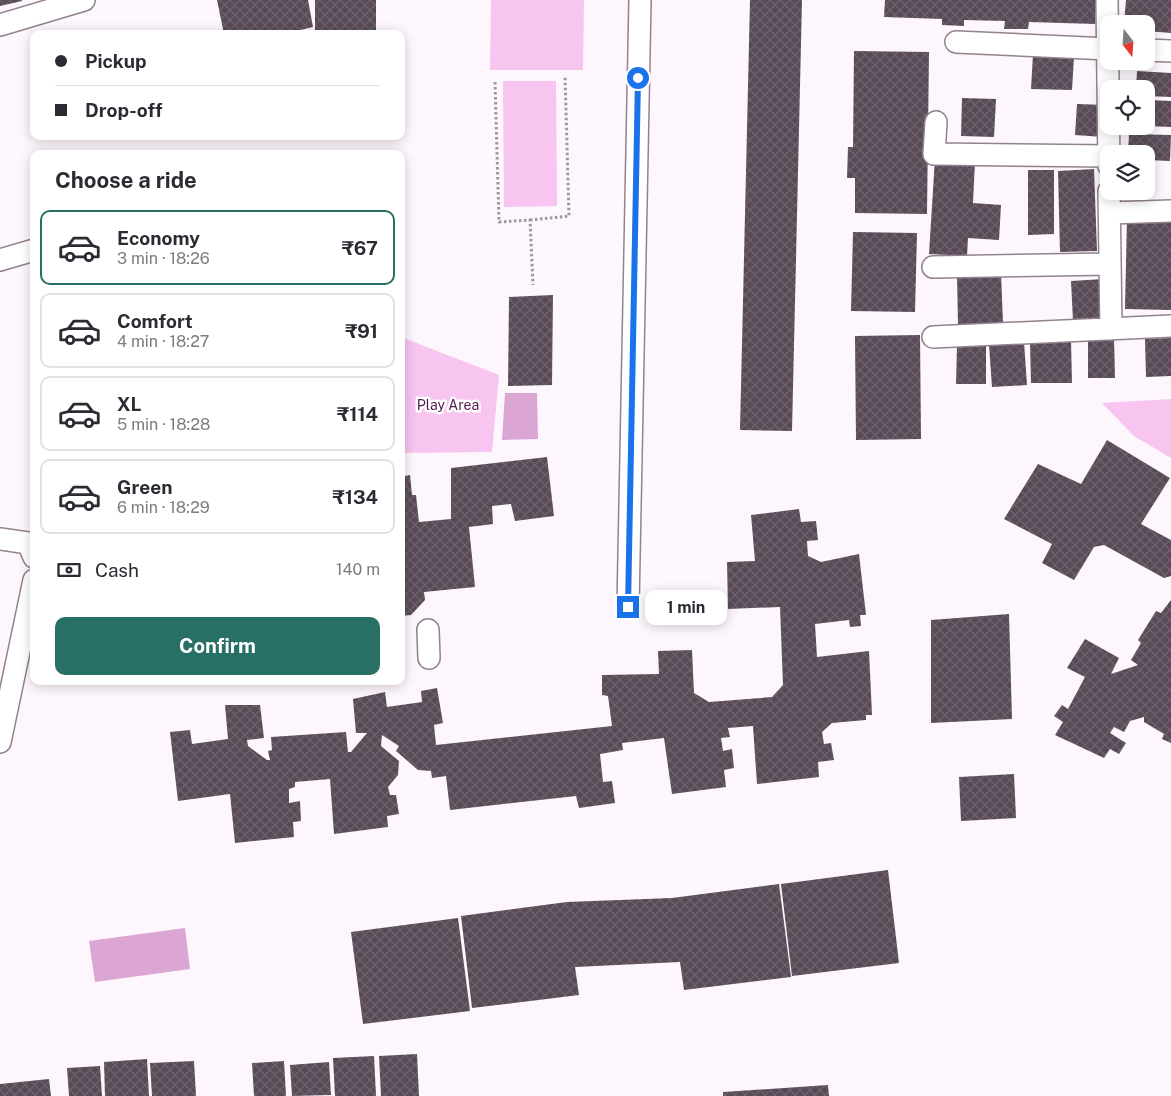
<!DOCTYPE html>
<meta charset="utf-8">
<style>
:root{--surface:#fff;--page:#f7f7f7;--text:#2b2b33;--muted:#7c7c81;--line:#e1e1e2;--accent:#286f65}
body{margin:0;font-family:"Public Sans",sans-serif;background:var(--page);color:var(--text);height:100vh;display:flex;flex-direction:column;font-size:19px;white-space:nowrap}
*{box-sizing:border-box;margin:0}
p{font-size:16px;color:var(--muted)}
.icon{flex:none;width:28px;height:28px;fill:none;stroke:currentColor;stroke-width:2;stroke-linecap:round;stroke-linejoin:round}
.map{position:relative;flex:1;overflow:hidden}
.drawer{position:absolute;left:30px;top:150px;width:375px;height:535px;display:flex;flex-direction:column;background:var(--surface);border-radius:10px;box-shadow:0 2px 12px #0003}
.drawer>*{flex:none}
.top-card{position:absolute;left:30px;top:30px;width:375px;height:110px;border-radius:10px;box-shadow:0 2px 12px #0003;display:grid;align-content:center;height:110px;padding:0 25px;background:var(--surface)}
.needle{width:32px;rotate:163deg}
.controls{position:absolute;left:1100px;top:15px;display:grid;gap:10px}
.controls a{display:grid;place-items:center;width:55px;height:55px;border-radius:10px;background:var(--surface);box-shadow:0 2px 12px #0003;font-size:25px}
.end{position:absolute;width:22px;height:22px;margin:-11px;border:6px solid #1a73e8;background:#fff;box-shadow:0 0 0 2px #fff}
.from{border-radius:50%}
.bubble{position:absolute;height:35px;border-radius:10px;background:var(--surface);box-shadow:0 2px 12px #0003;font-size:16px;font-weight:700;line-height:35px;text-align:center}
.top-card b{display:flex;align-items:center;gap:18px;height:48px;font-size:19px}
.top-card b+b{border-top:1px solid var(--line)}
.top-card i{width:12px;height:12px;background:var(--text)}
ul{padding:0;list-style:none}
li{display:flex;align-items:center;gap:15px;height:75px;margin:0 10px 8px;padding:0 15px;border:2px solid var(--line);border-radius:10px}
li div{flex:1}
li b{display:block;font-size:19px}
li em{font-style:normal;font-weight:700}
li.on{border-color:var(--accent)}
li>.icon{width:45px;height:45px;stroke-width:1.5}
h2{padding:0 25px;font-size:22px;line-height:60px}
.pay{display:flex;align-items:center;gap:12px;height:55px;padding:0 25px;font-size:19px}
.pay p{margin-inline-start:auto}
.primary-button{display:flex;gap:10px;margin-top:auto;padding:10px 25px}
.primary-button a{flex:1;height:58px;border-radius:10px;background:var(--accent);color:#fff;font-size:20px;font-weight:700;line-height:58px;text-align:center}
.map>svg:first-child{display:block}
.green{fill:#f7c5f0}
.water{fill:#dba6d3}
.building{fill:url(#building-cross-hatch)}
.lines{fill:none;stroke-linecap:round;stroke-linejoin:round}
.street-casing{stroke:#92828f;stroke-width:24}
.path{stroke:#9e979d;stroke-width:3;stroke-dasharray:2.5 2.5;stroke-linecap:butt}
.street{stroke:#fff;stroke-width:21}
.route{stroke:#1a73e8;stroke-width:6}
.labels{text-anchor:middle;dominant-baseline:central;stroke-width:5;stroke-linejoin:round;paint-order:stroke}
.park-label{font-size:14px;fill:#551850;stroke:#fff}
</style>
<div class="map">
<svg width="1171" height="1096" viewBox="0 0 1171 1096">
<defs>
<pattern id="building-cross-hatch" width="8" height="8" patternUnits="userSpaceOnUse" patternTransform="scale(1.25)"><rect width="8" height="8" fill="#594a57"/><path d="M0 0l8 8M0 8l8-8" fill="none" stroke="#6d616b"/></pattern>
</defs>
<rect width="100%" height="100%" fill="#fdf6fc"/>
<path class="green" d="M 491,0 L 584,0 L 583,70 L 490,70 Z
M 503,81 L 556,81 L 557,206 L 504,207 Z
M 401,337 L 499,375 L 492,452 L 401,453 Z
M 1171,399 L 1171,458 L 1134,436 L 1102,403 Z"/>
<path class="water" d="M 505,393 L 537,393 L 538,439 L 502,440 Z
M 185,928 L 190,969 L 95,982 L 89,941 Z"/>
<path class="building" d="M 0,0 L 22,0 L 22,1 L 0,6 Z
M 217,0 L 308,0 L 313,27 L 283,34 L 224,34 Z
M 315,0 L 376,0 L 376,34 L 315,34 Z
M 750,0 L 802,0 L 792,431 L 740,430 Z
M 885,0 L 1096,0 L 1095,24 L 1029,22 L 1028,29 L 1004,29 L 1005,21 L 964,20 L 964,26 L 942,25 L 942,19 L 884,17 Z
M 1126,0 L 1171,0 L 1171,33 L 1146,31 L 1146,24 L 1124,24 Z
M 854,51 L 929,52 L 927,214 L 855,213 L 855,178 L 847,178 L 848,147 L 853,147 Z
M 1033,54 L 1074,57 L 1072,90 L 1031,89 Z
M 1137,71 L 1171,73 L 1171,97 L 1146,96 L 1146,89 L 1136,89 Z
M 962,98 L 996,99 L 994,137 L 961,136 Z
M 1146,100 L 1171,101 L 1171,127 L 1146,126 Z
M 1077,104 L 1105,105 L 1103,137 L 1075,135 Z
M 1129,134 L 1171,135 L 1170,161 L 1146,160 L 1146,154 L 1128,154 Z
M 935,158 L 975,161 L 973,203 L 1001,205 L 999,240 L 968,238 L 967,256 L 929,254 Z
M 1094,169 L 1097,251 L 1060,252 L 1058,171 Z
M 1028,170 L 1054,170 L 1054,234 L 1028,235 Z
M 1121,191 L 1146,191 L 1146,195 L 1120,193 Z
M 1127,218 L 1171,219 L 1171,310 L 1125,309 Z
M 853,232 L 917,233 L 915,312 L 851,311 Z
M 1001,273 L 1003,323 L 958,325 L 957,274 Z
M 1104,279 L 1106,320 L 1073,321 L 1071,281 Z
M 553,295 L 552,385 L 508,386 L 509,297 Z
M 920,335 L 921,439 L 856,440 L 855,336 Z
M 1114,338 L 1115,378 L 1088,378 L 1088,339 Z
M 1171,338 L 1171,376 L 1146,377 L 1145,339 Z
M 1030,341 L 1071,341 L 1072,383 L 1031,383 Z
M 1024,342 L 1027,385 L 992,387 L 989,345 Z
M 957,345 L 986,345 L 986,384 L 956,384 Z
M 1107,440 L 1170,478 L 1141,524 L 1171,540 L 1171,576 L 1164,578 L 1104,545 L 1094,547 L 1074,580 L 1042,563 L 1052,544 L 1004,519 L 1038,464 L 1081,484 Z
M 547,457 L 554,516 L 515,521 L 511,504 L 492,506 L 493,524 L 469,527 L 475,587 L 424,592 L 425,600 L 411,615 L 401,616 L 401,477 L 410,475 L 412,495 L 416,495 L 419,522 L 451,519 L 451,468 Z
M 799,509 L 801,522 L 816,521 L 818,540 L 807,541 L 808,556 L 821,562 L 859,554 L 866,615 L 860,615 L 861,626 L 850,627 L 849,620 L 815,624 L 817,657 L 869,651 L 872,715 L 866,715 L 866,720 L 832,723 L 822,732 L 824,744 L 831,743 L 834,760 L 818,762 L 819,777 L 757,784 L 753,726 L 728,728 L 730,737 L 721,738 L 723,751 L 732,749 L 734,768 L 724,770 L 726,787 L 672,794 L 664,738 L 622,743 L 623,750 L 600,754 L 603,782 L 612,781 L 615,803 L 579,808 L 576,796 L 450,810 L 446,776 L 432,778 L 431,771 L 418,770 L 396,751 L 399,746 L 382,735 L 381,746 L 399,761 L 398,775 L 388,787 L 390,795 L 396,795 L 399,814 L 387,816 L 388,827 L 334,834 L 330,779 L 295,782 L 295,787 L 289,789 L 289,803 L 300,801 L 301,821 L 293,822 L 294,837 L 235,843 L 230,794 L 178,801 L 170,732 L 190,730 L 192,744 L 228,739 L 225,705 L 260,705 L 264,738 L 247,740 L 248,746 L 267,760 L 270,760 L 268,751 L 272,750 L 271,737 L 346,732 L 348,752 L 351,752 L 367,733 L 356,733 L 353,699 L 385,692 L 387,707 L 422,702 L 421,691 L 437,688 L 443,723 L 434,725 L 436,745 L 612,726 L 608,696 L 602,695 L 602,675 L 659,674 L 658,651 L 692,650 L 694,693 L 709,702 L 772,697 L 783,685 L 780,607 L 728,609 L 727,562 L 755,561 L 751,515 Z
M 1171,600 L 1171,743 L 1162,739 L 1164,734 L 1144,722 L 1144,717 L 1130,721 L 1124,732 L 1114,727 L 1110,733 L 1126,743 L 1119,754 L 1110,749 L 1104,758 L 1055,735 L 1063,722 L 1054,716 L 1062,705 L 1068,709 L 1085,677 L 1067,668 L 1085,639 L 1119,658 L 1111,674 L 1138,665 L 1131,660 L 1141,643 L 1138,640 L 1156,611 L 1161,613 Z
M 1009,614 L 1012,719 L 931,723 L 931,620 Z
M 1014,774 L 1016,818 L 961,821 L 959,777 Z
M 888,870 L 899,963 L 792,976 L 781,884 Z
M 779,884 L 791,977 L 684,990 L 680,962 L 575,967 L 579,995 L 472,1008 L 461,916 L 567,902 L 672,898 Z
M 458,918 L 470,1011 L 363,1024 L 351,932 Z
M 417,1054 L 419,1096 L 381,1096 L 379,1056 Z
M 374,1056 L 376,1096 L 335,1096 L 333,1058 Z
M 147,1059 L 149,1096 L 105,1096 L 104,1062 Z
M 194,1061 L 196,1096 L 152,1096 L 150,1063 Z
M 284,1061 L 286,1096 L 254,1096 L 252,1063 Z
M 329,1062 L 331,1095 L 292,1096 L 290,1065 Z
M 100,1066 L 102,1096 L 69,1096 L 67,1068 Z
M 49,1079 L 51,1096 L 0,1096 L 0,1084 Z
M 828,1085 L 829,1096 L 723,1096 L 723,1092 Z"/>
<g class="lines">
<g class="street-casing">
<path id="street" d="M 1107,0 L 1109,166
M 0,25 L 84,0
M 956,42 L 1109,49
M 1146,50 L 1171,51
M 936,122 L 934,154 L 1109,156
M 1109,191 L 1111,329
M 1110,213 L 1171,211
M 0,260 L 34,250
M 933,267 L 1110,264
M 933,337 L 1171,326
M 0,539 L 28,543 L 34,557
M 628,607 L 640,0
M 428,630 L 429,658
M 0,742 L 34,580"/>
</g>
<path class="path" d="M 495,82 L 499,222 L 530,220 L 533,285
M 530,220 L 569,216 L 565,76"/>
<use href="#street" class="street"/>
</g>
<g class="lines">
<path class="route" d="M 628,607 L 638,78"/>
</g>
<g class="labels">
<g class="park-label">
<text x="448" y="405">Play Area</text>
</g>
</g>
</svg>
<div class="controls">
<a><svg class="needle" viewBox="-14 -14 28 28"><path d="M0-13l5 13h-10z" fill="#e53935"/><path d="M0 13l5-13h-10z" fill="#7c7c81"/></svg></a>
<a><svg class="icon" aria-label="locate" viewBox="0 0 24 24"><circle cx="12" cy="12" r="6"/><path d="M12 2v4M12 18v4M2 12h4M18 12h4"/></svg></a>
<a><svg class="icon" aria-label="layers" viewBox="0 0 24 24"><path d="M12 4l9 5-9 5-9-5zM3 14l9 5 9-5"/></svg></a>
</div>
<i class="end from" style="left:638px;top:78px"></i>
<i class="end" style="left:628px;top:607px"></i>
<div class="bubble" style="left:645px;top:590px;width:82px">1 min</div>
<div class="top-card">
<b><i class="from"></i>Pickup</b>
<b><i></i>Drop-off</b>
</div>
<section class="drawer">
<h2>Choose a ride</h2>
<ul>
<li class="on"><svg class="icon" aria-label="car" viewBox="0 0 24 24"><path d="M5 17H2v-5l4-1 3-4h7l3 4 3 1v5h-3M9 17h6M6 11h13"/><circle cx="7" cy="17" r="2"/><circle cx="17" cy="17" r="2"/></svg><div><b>Economy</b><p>3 min · 18:26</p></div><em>₹67</em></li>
<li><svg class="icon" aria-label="car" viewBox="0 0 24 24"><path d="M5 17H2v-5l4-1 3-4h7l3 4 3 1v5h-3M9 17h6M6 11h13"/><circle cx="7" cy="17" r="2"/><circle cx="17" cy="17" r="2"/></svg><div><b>Comfort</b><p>4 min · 18:27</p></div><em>₹91</em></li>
<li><svg class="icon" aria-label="car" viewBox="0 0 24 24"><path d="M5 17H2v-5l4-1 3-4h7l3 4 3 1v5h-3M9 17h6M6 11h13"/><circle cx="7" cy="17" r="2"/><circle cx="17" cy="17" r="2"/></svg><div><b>XL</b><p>5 min · 18:28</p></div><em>₹114</em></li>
<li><svg class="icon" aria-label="car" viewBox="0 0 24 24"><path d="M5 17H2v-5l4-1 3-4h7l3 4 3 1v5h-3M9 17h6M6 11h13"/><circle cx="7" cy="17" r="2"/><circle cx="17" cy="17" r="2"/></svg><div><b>Green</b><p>6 min · 18:29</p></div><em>₹134</em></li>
</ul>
<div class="pay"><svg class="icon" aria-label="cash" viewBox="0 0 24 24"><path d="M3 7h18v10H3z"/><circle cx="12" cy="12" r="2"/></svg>Cash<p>140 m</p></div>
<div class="primary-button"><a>Confirm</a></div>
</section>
</div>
